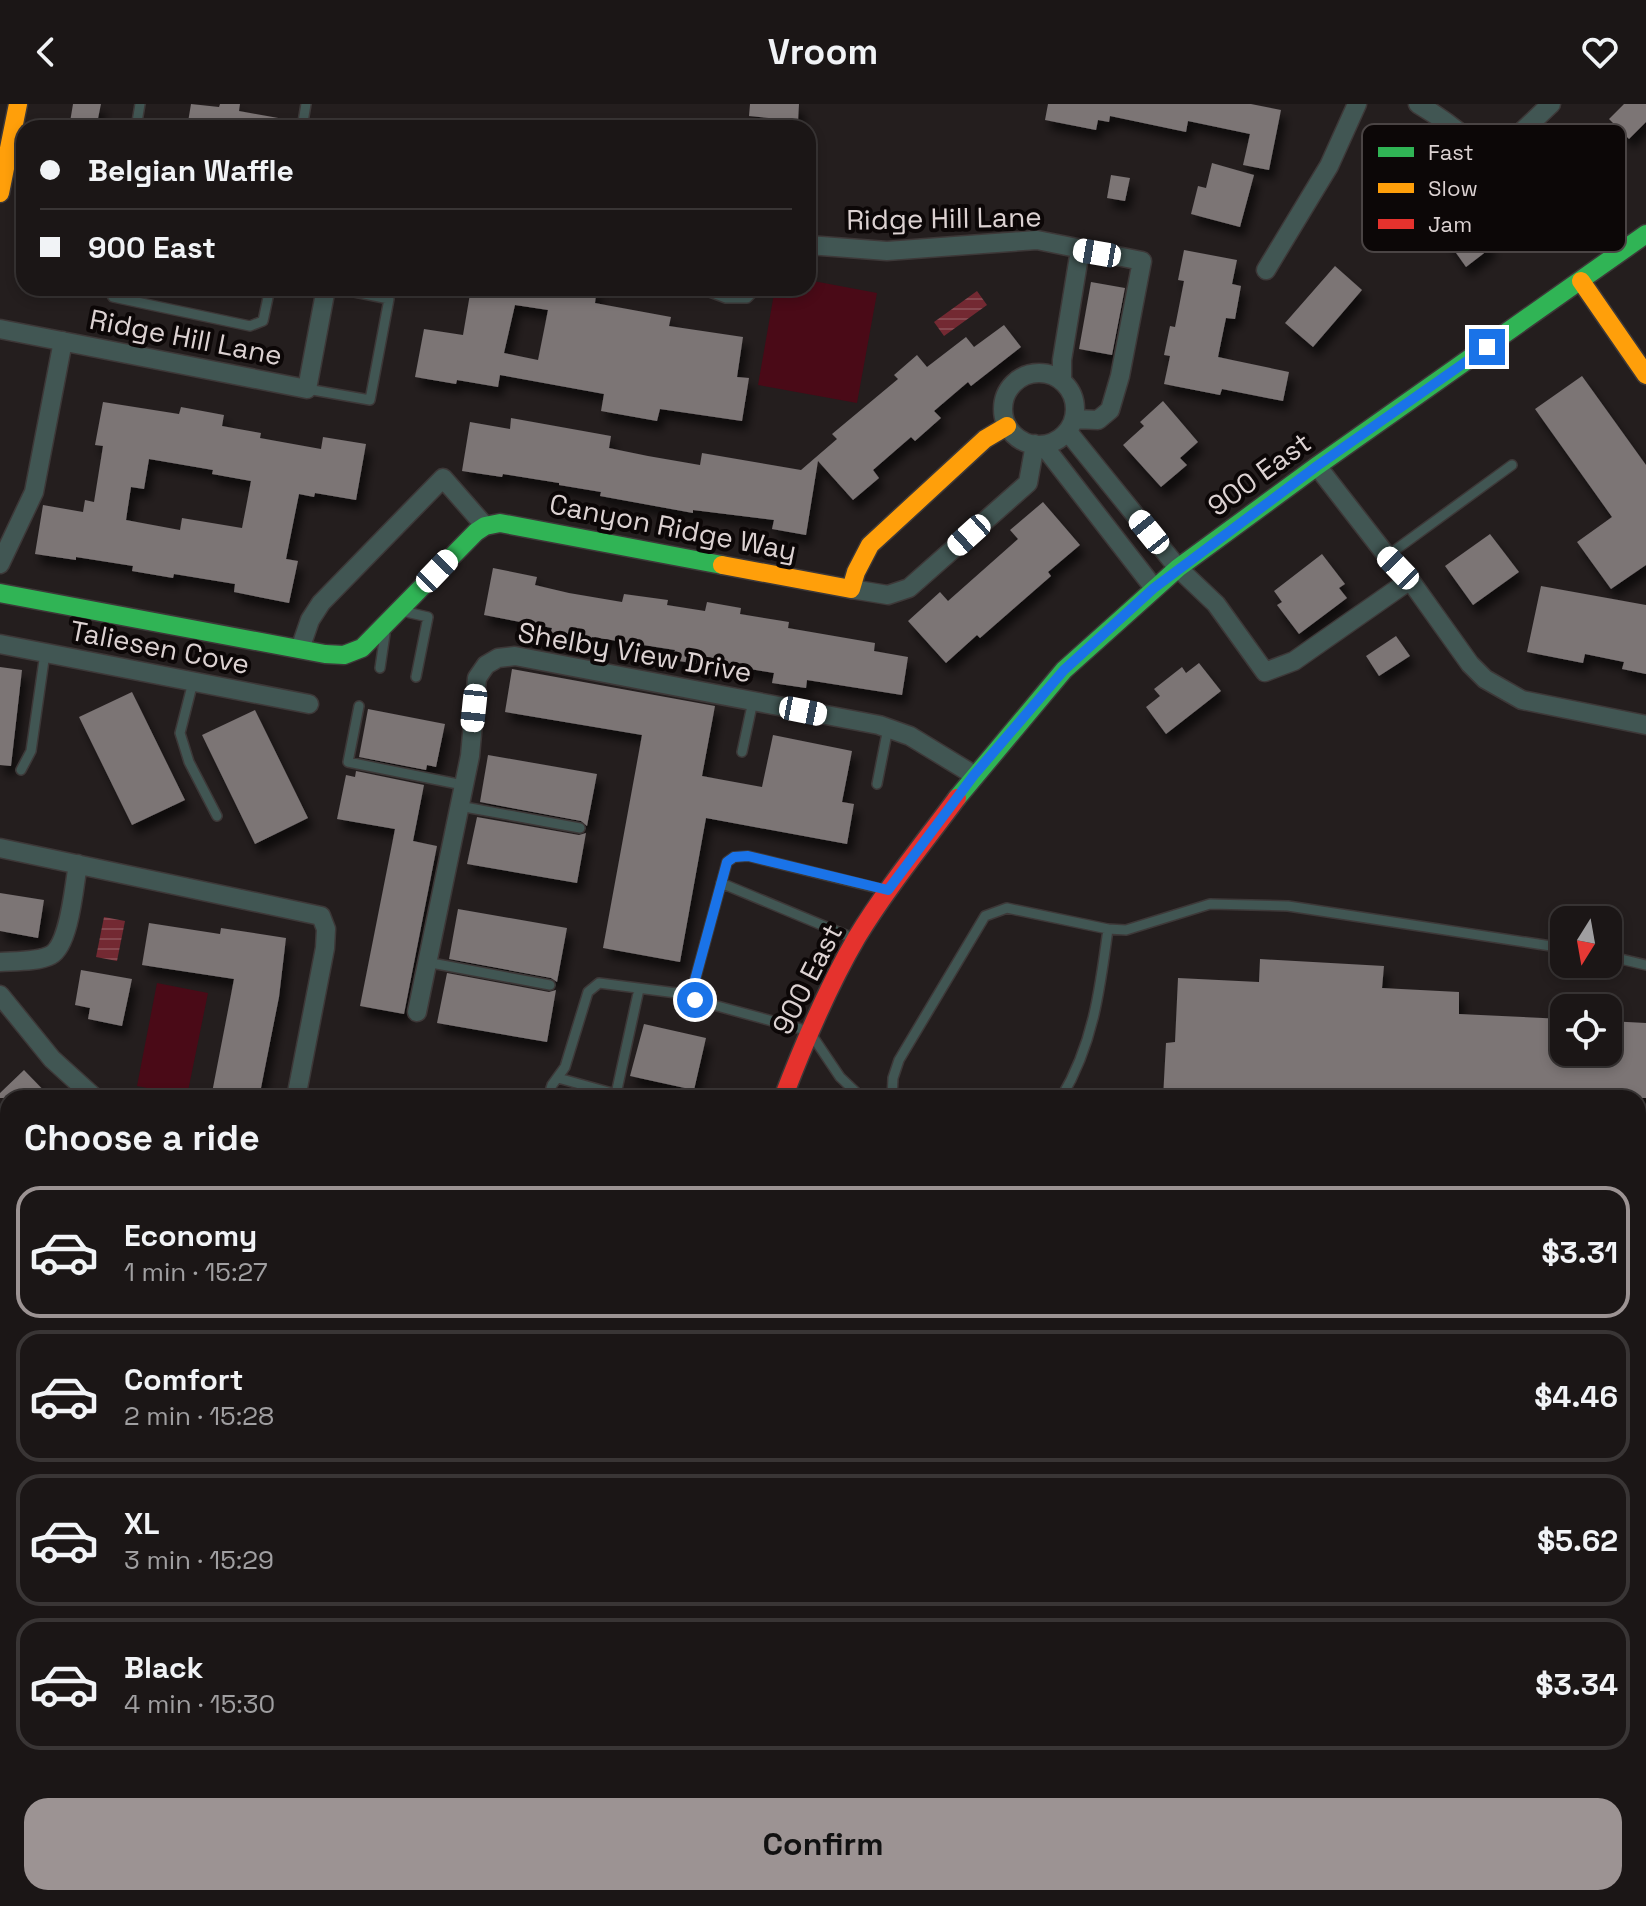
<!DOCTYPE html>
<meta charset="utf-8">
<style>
:root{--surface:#1b1616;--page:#241f1f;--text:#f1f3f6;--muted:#a09fa1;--line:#393535;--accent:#9c9393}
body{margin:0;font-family:"Space Grotesk",sans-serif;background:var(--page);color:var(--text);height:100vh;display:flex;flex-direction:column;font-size:30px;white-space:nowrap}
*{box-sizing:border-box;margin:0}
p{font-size:26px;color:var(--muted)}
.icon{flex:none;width:44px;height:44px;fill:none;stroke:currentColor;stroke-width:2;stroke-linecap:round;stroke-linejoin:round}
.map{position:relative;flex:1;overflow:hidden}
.panel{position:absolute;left:0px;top:986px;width:1646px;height:816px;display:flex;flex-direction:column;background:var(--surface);border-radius:24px 24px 0 0;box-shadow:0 4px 12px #0003,0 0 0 2px var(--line)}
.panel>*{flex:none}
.guide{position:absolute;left:16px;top:16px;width:800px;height:176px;border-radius:24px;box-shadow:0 4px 12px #0003,0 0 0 2px var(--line);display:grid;align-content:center;height:176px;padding:0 24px;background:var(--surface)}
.needle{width:52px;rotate:191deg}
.tools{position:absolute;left:1550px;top:802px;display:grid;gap:16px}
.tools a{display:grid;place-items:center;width:72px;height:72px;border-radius:16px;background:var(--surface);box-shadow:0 4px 12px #0003,0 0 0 2px var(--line);font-size:40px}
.end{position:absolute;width:36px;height:36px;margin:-18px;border:10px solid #1a73e8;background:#fff;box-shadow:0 0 0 4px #fff}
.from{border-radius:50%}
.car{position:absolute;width:24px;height:48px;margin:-24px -12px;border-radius:10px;box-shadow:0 0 6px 2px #0007;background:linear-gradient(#fff 24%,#345 0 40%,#fff 0 76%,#345 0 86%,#fff 0)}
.guide b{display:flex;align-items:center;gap:28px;height:76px;font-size:30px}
.guide b+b{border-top:2px solid var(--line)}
.guide i{width:20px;height:20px;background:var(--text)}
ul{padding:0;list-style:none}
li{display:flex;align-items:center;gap:24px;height:132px;margin:0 16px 12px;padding:0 8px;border:4px solid var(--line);border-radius:24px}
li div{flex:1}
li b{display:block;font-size:30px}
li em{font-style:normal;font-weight:600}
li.on{border-color:var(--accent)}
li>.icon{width:72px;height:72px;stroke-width:1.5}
h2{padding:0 24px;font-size:36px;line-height:96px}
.primary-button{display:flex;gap:16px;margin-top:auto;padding:16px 24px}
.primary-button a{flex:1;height:92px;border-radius:24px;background:var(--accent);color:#111;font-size:32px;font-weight:600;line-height:92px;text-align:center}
header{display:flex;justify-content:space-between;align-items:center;height:104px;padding:0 24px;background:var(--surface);font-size:36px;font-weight:600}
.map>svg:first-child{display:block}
.green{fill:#4a0a17}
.water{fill:url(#water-rules)}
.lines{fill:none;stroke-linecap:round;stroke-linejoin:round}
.stream{stroke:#732932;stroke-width:6}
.canal{stroke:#732932;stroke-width:22}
.building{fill:#7b7475;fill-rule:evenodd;filter:url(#shadow)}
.lane-casing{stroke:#3d3838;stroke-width:12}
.street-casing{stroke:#3d3838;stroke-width:21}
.fast-casing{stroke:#3d3838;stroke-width:21}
.slow-casing{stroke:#3d3838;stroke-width:21}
.jam-casing{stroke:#3d3838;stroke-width:21}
.lane{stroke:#415653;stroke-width:9}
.street{stroke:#415653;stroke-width:18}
.fast{stroke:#30b455;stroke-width:18}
.slow{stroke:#ff9f0a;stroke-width:18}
.jam{stroke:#e5322d;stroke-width:18}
.route{stroke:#1a73e8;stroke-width:10}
.labels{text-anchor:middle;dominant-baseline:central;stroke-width:8;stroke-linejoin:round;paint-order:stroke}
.street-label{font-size:28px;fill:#dcd2d2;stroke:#0c0707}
.key{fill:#0c0707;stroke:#4a4444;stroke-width:2}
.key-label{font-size:22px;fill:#dcd2d2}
</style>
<header><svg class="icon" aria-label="back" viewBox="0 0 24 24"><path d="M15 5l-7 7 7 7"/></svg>Vroom<svg class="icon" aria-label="heart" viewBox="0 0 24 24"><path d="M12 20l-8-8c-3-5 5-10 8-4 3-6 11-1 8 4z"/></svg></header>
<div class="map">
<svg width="1646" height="1802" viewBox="0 0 1646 1802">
<defs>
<pattern id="water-rules" width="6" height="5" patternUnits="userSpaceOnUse" patternTransform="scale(2)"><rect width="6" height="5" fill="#732932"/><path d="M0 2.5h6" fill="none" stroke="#86474f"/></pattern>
<filter id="shadow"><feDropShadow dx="5" dy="9" stdDeviation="4" flood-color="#0009"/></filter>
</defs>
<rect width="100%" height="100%" fill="#241e1e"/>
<path class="green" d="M 808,176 L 877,189 L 857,299 L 758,281 L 775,184 L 808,184 Z
M 157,879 L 208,889 L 187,992 L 137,982 Z
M 1646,1627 L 1646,1739 L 1638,1738 L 1638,1668 Z
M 1638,1746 L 1646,1748 L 1646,1802 L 1612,1802 L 1614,1794 L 1638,1794 Z
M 1373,1794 L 1571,1794 L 1570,1802 L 1371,1802 Z"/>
<path class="water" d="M 977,187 L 987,201 L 944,232 L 934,218 Z
M 104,813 L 125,817 L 117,857 L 96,853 Z"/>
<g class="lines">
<path class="stream" d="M 0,1093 L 8,1097"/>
<path class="canal" d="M 5,1802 L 13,1794"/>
</g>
<path class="building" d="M 73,0 L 101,0 L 96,24 L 69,24 Z
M 191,0 L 219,3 L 220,0 L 240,0 L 239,7 L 284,15 L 283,24 L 187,24 Z
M 750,0 L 799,0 L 798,17 L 749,12 Z
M 1048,0 L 1251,0 L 1281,6 L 1269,66 L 1243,61 L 1250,30 L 1188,17 L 1186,28 L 1110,12 L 1109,18 L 1098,16 L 1096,26 L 1045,16 Z
M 1624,0 L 1646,0 L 1646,18 L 1629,35 L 1609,15 Z
M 1212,59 L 1254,71 L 1240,123 L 1191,110 L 1198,82 L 1206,84 Z
M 1111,71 L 1130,74 L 1125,97 L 1107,94 Z
M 1463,103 L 1492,143 L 1466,163 L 1437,122 Z
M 1184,146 L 1237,156 L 1232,180 L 1241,182 L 1235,215 L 1226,214 L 1218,253 L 1289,268 L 1283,297 L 1222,285 L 1220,291 L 1164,280 L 1170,252 L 1164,251 L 1170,222 L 1175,223 L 1184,177 L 1178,176 Z
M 1335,162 L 1362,186 L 1313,243 L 1285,219 Z
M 1091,178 L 1125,184 L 1112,251 L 1079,245 Z
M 471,184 L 597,184 L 595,199 L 671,213 L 669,222 L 743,233 L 737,273 L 749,274 L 742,317 L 660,305 L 657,317 L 601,307 L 604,290 L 500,271 L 498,283 L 457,276 L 456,280 L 415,273 L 424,225 L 463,231 ZM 515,201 L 548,206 L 538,256 L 504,249 Z
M 1004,221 L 1021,243 L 971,282 L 968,278 L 934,307 L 941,314 L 915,337 L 911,333 L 873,366 L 879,374 L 853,396 L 818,357 L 806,431 L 772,425 L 774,416 L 693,406 L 693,409 L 600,392 L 601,388 L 559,381 L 559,379 L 503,370 L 502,373 L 462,367 L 470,318 L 510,325 L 511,314 L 611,332 L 609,344 L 648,352 L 700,361 L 702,349 L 801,366 L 837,335 L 832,330 L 898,275 L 894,271 L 917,251 L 927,263 L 966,233 L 974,243 Z
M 1582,272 L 1646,361 L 1646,461 L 1611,485 L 1577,438 L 1612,413 L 1535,305 Z
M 1163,297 L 1198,338 L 1180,354 L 1187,361 L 1161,383 L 1123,341 L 1144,322 L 1140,318 Z
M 103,298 L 179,310 L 181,303 L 224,311 L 222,322 L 261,329 L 260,334 L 321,345 L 323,333 L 366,340 L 356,396 L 315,389 L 314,393 L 299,390 L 286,455 L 298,457 L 289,499 L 234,488 L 235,480 L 174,470 L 173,474 L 132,467 L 133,462 L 76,453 L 76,456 L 35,450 L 43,401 L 83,408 L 85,396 L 94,398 L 103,342 L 95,341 ZM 149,355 L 213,366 L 212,370 L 251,377 L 242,424 L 182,414 L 180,426 L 126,416 L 131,383 L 144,385 Z
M 1043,398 L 1080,441 L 1048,468 L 1051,472 L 980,534 L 977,531 L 946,559 L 908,517 L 940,488 L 948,497 L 1018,435 L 1010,426 Z
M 1490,430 L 1519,468 L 1473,501 L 1445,462 Z
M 1322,450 L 1345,480 L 1339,484 L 1347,494 L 1299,530 L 1277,501 L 1282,498 L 1274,487 Z
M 493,464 L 537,473 L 535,481 L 569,489 L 622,498 L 624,490 L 668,496 L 667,501 L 705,507 L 707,498 L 741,504 L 740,510 L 789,518 L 788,524 L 875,539 L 874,547 L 908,553 L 902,591 L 807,576 L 806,584 L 772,579 L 774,569 L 750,565 L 750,563 L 704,555 L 703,561 L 673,556 L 675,546 L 592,533 L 590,540 L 550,532 L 552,524 L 484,511 Z
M 1541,482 L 1646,501 L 1646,570 L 1622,565 L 1624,558 L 1585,550 L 1583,559 L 1527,548 Z
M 1396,532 L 1410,552 L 1379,572 L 1366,552 Z
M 1199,559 L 1221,587 L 1166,630 L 1146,603 L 1160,592 L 1154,585 L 1182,563 L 1186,569 Z
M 0,563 L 22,566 L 11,662 L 0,661 Z
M 512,565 L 715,602 L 702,672 L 762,683 L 773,631 L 852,647 L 842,698 L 854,700 L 847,740 L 706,714 L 680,858 L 603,844 L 642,631 L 505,608 Z
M 132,588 L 185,696 L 132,721 L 79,613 Z
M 368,605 L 445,620 L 436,663 L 427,661 L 426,666 L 359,653 Z
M 255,606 L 308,714 L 255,740 L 202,631 Z
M 488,651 L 597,670 L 587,722 L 581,717 L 480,698 Z
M 356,667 L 424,681 L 413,737 L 437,742 L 404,910 L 360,902 L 395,725 L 337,715 L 346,671 L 355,673 Z
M 477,713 L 579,731 L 586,729 L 577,779 L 467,760 Z
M 0,789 L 44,796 L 38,834 L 0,827 Z
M 458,805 L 567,824 L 557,878 L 551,874 L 449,855 Z
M 149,819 L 220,830 L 221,824 L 286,834 L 279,893 L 259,994 L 211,994 L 234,875 L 142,861 Z
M 1260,855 L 1384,862 L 1382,884 L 1459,888 L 1459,910 L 1564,915 L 1564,948 L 1608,948 L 1608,917 L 1646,919 L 1646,994 L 1163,994 L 1166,939 L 1175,938 L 1178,874 L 1259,878 Z
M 81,866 L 132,875 L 122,922 L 88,915 L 90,904 L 75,901 Z
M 447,869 L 549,888 L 556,886 L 547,938 L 437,919 Z
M 644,920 L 706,934 L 694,986 L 630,972 Z
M 24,966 L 51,994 L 0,994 L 0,989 Z"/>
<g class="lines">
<g class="lane-casing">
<path id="lane" d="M 136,24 L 140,0
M 302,24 L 306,0
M 108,184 L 113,193 L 250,222 L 263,217 L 270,184
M 699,184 L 726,194 L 747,194 L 757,184
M 307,285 L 370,296 L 389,195 L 335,184
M 1387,452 L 1512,361
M 402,507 L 428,513 L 416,573
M 380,564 L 385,530
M 193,578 L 180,629 L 189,658 L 217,712
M 359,602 L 348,658 L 463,681
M 742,648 L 753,597
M 21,666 L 31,647 L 45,549
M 877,680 L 888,624
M 459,702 L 580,724
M 721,779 L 853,834
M 1108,825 L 1126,826 L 1210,800 L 1288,802 L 1564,844
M 1608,852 L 1646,861
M 426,858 L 550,881
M 558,974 L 630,994
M 616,990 L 639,885
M 548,994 L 552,981 L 565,963 L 588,888 L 599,879 L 692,891
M 862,994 L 840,973 L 809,927 L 695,896 L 692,887 L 727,758 L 734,753 L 748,752 L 885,786
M 892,994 L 893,974 L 899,956 L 985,812 L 1007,804 L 1108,825 C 1100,886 1093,941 1061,994
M 1638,1142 L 1646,1142
M 0,1340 L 8,1345
M 1638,1487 L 1646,1450
M 0,1587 L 8,1566
M 660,1794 L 701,1802
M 731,1802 L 733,1794
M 1228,1802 L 1230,1794
M 1345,1802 L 1346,1794"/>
</g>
<g class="street-casing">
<path id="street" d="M 1418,0 C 1478,35 1502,69 1544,123
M 1492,56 L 1551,0
M 808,141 L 887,147 L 1037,136 L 1142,157 L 1120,272 L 1110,306 L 1098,316 L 1074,315
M 1266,166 L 1329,62 L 1357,0
M 0,225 L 307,285 L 326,184
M1003 305a36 36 0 1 1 72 0a36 36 0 1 1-72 0Z
M 1062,276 L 1062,256 L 1080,146
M 1068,328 L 1178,464 L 1216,500 L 1265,568 L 1294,557 L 1410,476
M 1043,341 L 1154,484
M 1317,362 L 1387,452 L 1410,476 L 1470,560 L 1485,575 L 1522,596 L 1646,621
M 0,460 L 34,388 L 63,237
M 851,485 L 888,491 L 909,484 L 1028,379 L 1035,340
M 0,540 L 309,600
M 300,545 L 310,516 L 321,499 L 443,374 L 485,422
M 0,744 L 321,812 L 326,825 L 325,844 L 296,994
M 0,858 C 15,857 38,858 51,851 C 70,840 74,781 78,760
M 0,891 L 52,955 L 95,994
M 417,908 L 470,652 L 477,574 L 486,561 L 498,554 L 515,552 L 879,621 L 910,632 L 974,671"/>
</g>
<g class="fast-casing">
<path id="fast" d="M 0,489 L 325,550 L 344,551 L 362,544 L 476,428 L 485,422 L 500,419 L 722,461
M 957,694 L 1064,566 L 1178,464 L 1317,362 L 1646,130
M 0,1423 L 8,1428"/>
</g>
<g class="slow-casing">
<path id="slow" d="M 0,89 L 18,0
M 1581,177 L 1646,271
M 722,461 L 851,485 L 856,468 L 870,441 L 985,335 L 1007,322
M 573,1794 L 576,1802"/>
</g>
<g class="jam-casing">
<path id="jam" d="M 783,994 C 804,939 827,884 857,833 C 887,784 923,740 957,694
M 548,1802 L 554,1794"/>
</g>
<use href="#lane" class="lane"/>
<use href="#street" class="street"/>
<use href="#fast" class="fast"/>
<use href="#slow" class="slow"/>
<use href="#jam" class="jam"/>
</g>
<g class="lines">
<path class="route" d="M 695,896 L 692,887 L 727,758 L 734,753 L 748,752 L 888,786 L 974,671 L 1064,566 L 1154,484 L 1317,362 L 1487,243"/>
</g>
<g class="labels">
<g class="street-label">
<text transform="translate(944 114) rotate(-1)">Ridge Hill Lane</text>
<text transform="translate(186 233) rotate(11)">Ridge Hill Lane</text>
<text transform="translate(1259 370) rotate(-36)">900 East</text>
<text transform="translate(673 423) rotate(11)">Canyon Ridge Way</text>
<text transform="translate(160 543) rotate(11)">Taliesen Cove</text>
<text transform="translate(635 548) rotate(10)">Shelby View Drive</text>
<text transform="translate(807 875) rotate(-63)">900 East</text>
</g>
</g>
<rect x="1362" y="20" width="264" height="128" rx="12" class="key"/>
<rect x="1378" y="43" width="36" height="10" fill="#30b455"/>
<rect x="1378" y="79" width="36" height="10" fill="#ff9f0a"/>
<rect x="1378" y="115" width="36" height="10" fill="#e5322d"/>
<g class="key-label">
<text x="1428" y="56">Fast</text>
<text x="1428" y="92">Slow</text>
<text x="1428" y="128">Jam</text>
</g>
</svg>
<div class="tools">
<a><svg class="needle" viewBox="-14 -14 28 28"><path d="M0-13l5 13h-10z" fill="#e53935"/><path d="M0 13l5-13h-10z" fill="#a09fa1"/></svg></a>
<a><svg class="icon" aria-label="locate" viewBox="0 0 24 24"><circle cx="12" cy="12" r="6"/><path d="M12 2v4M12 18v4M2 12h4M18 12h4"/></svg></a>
</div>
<i class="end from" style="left:695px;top:896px"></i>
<i class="end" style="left:1487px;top:243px"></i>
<i class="car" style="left:1097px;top:149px;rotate:280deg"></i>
<i class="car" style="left:1149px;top:428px;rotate:321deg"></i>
<i class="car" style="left:969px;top:431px;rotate:228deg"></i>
<i class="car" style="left:1398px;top:464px;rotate:316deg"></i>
<i class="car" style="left:437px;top:467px;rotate:44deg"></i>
<i class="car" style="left:474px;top:604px;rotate:186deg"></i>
<i class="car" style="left:803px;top:607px;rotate:101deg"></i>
<div class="guide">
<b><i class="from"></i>Belgian Waffle</b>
<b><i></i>900 East</b>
</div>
<section class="panel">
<h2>Choose a ride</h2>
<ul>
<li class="on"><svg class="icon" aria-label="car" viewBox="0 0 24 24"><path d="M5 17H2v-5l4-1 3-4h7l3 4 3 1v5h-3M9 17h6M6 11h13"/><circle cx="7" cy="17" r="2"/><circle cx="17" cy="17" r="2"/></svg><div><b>Economy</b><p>1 min · 15:27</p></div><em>$3.31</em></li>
<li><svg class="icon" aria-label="car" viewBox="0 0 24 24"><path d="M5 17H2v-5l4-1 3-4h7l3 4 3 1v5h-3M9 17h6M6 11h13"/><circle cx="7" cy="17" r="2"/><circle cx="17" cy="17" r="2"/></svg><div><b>Comfort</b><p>2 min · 15:28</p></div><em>$4.46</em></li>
<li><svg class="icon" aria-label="car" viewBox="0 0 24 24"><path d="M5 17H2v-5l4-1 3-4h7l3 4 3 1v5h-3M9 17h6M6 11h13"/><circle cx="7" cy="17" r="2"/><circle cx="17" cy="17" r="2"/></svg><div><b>XL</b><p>3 min · 15:29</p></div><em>$5.62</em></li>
<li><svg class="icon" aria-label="car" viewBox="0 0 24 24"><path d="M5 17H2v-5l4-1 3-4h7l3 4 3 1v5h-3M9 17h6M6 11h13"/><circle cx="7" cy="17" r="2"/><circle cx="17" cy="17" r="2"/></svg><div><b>Black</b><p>4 min · 15:30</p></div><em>$3.34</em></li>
</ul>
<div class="primary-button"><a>Confirm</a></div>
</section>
</div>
